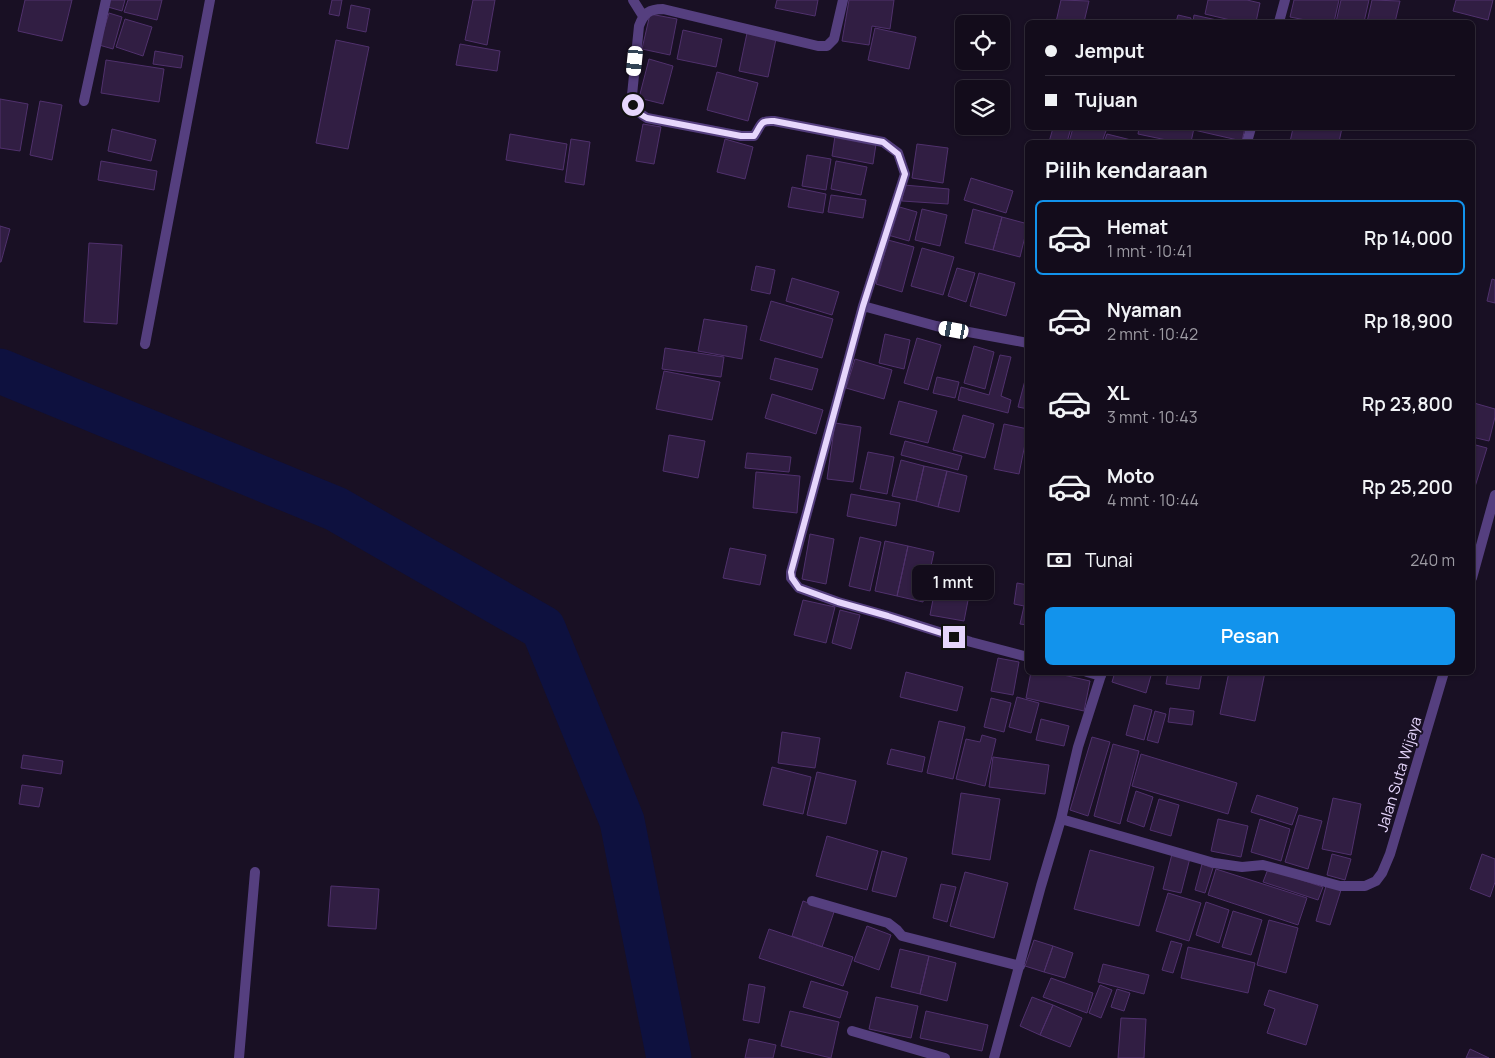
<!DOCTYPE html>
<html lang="id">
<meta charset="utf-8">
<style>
:root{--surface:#130c1b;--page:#201a28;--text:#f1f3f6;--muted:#9d9ba3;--line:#322c3a;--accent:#1293ec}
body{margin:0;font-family:Manrope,sans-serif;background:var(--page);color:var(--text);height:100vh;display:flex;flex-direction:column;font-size:19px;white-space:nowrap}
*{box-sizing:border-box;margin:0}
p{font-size:16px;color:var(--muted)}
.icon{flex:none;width:28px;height:28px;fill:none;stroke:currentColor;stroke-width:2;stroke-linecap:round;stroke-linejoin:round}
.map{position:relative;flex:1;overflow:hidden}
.details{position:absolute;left:1025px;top:140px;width:450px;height:535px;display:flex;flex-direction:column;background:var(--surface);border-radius:8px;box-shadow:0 1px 4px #0004,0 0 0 1px var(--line)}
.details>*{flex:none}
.hud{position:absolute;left:1025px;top:20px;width:450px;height:110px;border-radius:8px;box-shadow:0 1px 4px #0004,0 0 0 1px var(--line);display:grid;align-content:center;height:110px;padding:0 20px;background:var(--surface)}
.controls{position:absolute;left:955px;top:15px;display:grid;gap:10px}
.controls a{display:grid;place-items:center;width:55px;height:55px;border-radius:8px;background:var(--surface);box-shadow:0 1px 4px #0004,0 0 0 1px var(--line);font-size:25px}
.end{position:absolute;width:22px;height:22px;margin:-11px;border:6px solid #e6d6fc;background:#111;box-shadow:0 0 0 2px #111}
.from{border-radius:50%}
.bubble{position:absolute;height:35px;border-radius:8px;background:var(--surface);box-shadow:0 1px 4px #0004,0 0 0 1px var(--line);font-size:16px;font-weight:600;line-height:35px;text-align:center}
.car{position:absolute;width:15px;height:30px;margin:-15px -8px;border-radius:6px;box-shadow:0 0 4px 1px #0007;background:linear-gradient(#fff 24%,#345 0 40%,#fff 0 76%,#345 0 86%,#fff 0)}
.hud b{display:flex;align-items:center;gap:18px;height:48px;font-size:19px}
.hud b+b{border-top:1px solid var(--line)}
.hud i{width:12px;height:12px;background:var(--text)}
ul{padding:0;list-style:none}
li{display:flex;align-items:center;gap:15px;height:75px;margin:0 10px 8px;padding:0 10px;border:2px solid transparent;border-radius:8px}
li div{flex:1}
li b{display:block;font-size:19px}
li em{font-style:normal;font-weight:600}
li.current{border-color:var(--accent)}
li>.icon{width:45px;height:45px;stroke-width:1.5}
h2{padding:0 20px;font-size:22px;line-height:60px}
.pay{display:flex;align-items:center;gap:12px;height:55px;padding:0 20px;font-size:19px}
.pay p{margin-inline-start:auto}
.cta{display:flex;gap:10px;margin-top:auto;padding:10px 20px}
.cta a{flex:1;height:58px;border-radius:8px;background:var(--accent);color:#fff;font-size:20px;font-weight:600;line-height:58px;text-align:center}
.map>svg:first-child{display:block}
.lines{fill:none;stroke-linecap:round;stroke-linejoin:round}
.river{stroke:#0e113f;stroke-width:45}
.building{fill:#311e43;stroke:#50316d}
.street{stroke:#553f7f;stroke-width:10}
.route{stroke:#e6d6fc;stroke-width:6}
.labels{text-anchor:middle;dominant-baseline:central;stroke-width:4;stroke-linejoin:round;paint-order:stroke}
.street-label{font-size:15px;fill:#e6d6fc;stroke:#191024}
</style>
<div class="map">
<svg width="1495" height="1058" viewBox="0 0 1495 1058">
<rect width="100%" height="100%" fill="#191024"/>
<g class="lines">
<path class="river" d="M 0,371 L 336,509 L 543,628 L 622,821 L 669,1058"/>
</g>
<path class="building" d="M 25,0 L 72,0 L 62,41 L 18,31 Z
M 110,0 L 125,0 L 122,11 L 108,7 Z
M 128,0 L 162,0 L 157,20 L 124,12 Z
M 332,0 L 342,0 L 339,16 L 329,14 Z
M 473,0 L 495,0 L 487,45 L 465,40 Z
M 777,0 L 818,0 L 815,16 L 775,8 Z
M 849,0 L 894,0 L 890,29 L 872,26 L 869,45 L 842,41 Z
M 1061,0 L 1089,1 L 1084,22 L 1056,22 Z
M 1208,0 L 1247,0 L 1260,3 L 1256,22 L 1239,22 L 1205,14 Z
M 1294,0 L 1339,0 L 1334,22 L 1316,22 L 1290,17 Z
M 1341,0 L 1369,0 L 1364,22 L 1336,22 Z
M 1372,0 L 1400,1 L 1395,22 L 1367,22 Z
M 1456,0 L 1493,0 L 1488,20 L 1453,11 Z
M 351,5 L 370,9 L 366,32 L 347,28 Z
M 109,13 L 122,17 L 113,49 L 99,45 Z
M 650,14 L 677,19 L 670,55 L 642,49 Z
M 1178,15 L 1191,18 L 1190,22 L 1176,22 Z
M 1194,15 L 1226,22 L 1193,22 Z
M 125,19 L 152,27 L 143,56 L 116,47 Z
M 875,28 L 916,37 L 909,69 L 868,60 Z
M 683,30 L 722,39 L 716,67 L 677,59 Z
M 747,33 L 776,39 L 768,77 L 739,71 Z
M 336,40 L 369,47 L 348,149 L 316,143 Z
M 460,44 L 500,51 L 497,71 L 456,65 Z
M 155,51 L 183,56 L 181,68 L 153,64 Z
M 649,59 L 673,66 L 663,104 L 639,98 Z
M 106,60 L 164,69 L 159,102 L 101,93 Z
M 717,72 L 758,83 L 748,121 L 707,110 Z
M 0,99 L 28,104 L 20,151 L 0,148 Z
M 40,101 L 62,105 L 52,160 L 30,155 Z
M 643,124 L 661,127 L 654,164 L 636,161 Z
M 1053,128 L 1071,128 L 1067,142 L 1049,142 Z
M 1073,128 L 1107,128 L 1102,142 L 1069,142 Z
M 1139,128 L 1194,128 L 1191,142 L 1176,142 L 1138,134 Z
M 1195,128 L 1245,128 L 1242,141 L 1194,130 Z
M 1293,128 L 1342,128 L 1339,142 L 1290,142 Z
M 112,129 L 156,140 L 151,161 L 108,151 Z
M 510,134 L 567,144 L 563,170 L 506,160 Z
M 1107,134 L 1139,142 L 1104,142 Z
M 835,136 L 876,144 L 873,164 L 832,156 Z
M 571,139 L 590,142 L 584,185 L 565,182 Z
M 725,139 L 753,147 L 745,179 L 717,172 Z
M 917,144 L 948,148 L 943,183 L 912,178 Z
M 807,155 L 831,159 L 826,190 L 802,186 Z
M 101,161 L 157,171 L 154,190 L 98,180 Z
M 836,161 L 867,167 L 861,195 L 831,189 Z
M 971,178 L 1013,191 L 1006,213 L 964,200 Z
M 904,185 L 949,189 L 948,204 L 902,201 Z
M 792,187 L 826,194 L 823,213 L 788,207 Z
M 831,195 L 866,200 L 863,218 L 828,212 Z
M 896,206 L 917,212 L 909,241 L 888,235 Z
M 922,209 L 947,215 L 940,246 L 915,240 Z
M 973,209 L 1002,217 L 993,250 L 965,243 Z
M 1002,217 L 1028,224 L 1020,257 L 993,250 Z
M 0,226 L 10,229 L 1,262 L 0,262 Z
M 888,240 L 914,247 L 902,292 L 876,284 Z
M 89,243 L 122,245 L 117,324 L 84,322 Z
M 922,248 L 954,257 L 943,295 L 911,286 Z
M 756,266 L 775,270 L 770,294 L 751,290 Z
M 957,268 L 975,273 L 966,302 L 948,296 Z
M 979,273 L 1015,283 L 1006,316 L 970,306 Z
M 792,278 L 839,292 L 832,315 L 786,301 Z
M 1492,279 L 1495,280 L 1495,303 L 1487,301 Z
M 771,301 L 833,319 L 822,358 L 760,340 Z
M 704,319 L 747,326 L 742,359 L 698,351 Z
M 885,334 L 910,340 L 904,369 L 879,363 Z
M 917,338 L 941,345 L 928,390 L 904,383 Z
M 974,346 L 994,352 L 985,389 L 964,383 Z
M 665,348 L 724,357 L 721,377 L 662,369 Z
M 1000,355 L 1011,357 L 1001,396 L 1011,400 L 1008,413 L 958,400 L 961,387 L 989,395 Z
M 775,358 L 818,369 L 812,390 L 770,379 Z
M 855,359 L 892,370 L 884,399 L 846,388 Z
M 1028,369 L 1028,409 L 1018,407 Z
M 664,371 L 720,382 L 712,420 L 656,409 Z
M 937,377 L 959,382 L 955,398 L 933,393 Z
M 772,394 L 823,410 L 816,434 L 765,418 Z
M 899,401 L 937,411 L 928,443 L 890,434 Z
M 1474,403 L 1495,409 L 1495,417 L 1489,441 L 1472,437 L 1472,410 Z
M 963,415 L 994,424 L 985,458 L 953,450 Z
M 835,423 L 861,427 L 853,482 L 827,479 Z
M 1004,424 L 1028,429 L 1019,474 L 994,469 Z
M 669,435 L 705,441 L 698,478 L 663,471 Z
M 905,441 L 962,456 L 958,470 L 901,455 Z
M 1472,444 L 1487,448 L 1474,490 L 1472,490 Z
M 868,452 L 894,457 L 887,494 L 860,489 Z
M 747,453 L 791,457 L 789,472 L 745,468 Z
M 901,460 L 924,466 L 916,501 L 892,496 Z
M 924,466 L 947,471 L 938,507 L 916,501 Z
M 947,471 L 967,476 L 959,512 L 938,507 Z
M 756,472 L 800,476 L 797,513 L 753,508 Z
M 851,494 L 900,503 L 896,526 L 847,516 Z
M 810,534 L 834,539 L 826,584 L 802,579 Z
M 860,537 L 881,542 L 870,591 L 849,586 Z
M 885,541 L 908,546 L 897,596 L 875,591 Z
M 908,546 L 934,552 L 923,602 L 897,596 Z
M 730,548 L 766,555 L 760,585 L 723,578 Z
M 1017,583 L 1028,585 L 1028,625 L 1020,624 L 1024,606 L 1014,604 Z
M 936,584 L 970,590 L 964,621 L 930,615 Z
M 803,600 L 835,607 L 826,643 L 794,635 Z
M 840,610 L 860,615 L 851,649 L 832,643 Z
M 998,658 L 1019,662 L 1013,695 L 991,691 Z
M 906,672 L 963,687 L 957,711 L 900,697 Z
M 1031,672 L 1050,672 L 1090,681 L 1084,711 L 1026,698 Z
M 1115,672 L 1152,672 L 1146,693 L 1112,682 Z
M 1168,672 L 1202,672 L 1199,689 L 1166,684 Z
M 1229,672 L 1265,672 L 1255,721 L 1220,714 Z
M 1017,697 L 1039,703 L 1031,733 L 1009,727 Z
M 991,698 L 1011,703 L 1004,732 L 984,727 Z
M 1134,705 L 1152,710 L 1144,740 L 1126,735 Z
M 1170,708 L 1194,711 L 1192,725 L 1168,722 Z
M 1155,711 L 1166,714 L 1158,743 L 1147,740 Z
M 1041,719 L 1069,726 L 1064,746 L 1036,740 Z
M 939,721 L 965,727 L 953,779 L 927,773 Z
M 782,732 L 820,738 L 815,768 L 778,763 Z
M 982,735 L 996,739 L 985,786 L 956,779 L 966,739 L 980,742 Z
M 1092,737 L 1110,742 L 1088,816 L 1070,810 Z
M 1113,744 L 1139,751 L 1120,824 L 1094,816 Z
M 891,749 L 925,757 L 922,772 L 887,764 Z
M 1141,754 L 1237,783 L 1228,814 L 1132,786 Z
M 23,755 L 63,761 L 61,774 L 21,768 Z
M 993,757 L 1049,765 L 1045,794 L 989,787 Z
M 772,767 L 811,777 L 803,814 L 763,805 Z
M 817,772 L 856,781 L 846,824 L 807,815 Z
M 22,785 L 43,788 L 39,807 L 19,804 Z
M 1136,791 L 1153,797 L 1144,827 L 1127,821 Z
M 961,793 L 1000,799 L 990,860 L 952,854 Z
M 1257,795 L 1298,808 L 1292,825 L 1251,812 Z
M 1333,798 L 1361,804 L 1351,855 L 1322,849 Z
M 1159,799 L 1179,805 L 1171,836 L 1150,830 Z
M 1299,815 L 1322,821 L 1308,869 L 1285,862 Z
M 1218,819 L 1248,826 L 1241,857 L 1211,851 Z
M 1260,819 L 1290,829 L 1281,861 L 1251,852 Z
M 827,836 L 878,851 L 867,890 L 816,876 Z
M 1090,850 L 1154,867 L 1139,926 L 1074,909 Z
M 882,851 L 907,858 L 896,897 L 872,891 Z
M 1172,854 L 1190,858 L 1181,893 L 1163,889 Z
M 1332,854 L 1351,859 L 1345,880 L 1327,875 Z
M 1482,854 L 1495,859 L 1495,882 L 1490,897 L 1470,889 Z
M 1202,864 L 1213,868 L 1205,893 L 1195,890 Z
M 1216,869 L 1307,898 L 1298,925 L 1208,895 Z
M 1268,869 L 1323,887 L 1318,900 L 1263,882 Z
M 965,872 L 1008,883 L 994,938 L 950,926 Z
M 941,884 L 956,887 L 947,922 L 933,918 Z
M 331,886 L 379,889 L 376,929 L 328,926 Z
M 1326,886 L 1341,890 L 1330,925 L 1316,921 Z
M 1168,893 L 1201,903 L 1189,941 L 1156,931 Z
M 803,901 L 834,912 L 822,947 L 792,936 Z
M 1206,902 L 1229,910 L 1219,943 L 1196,935 Z
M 1233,911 L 1262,920 L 1251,955 L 1222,947 Z
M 1269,920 L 1298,928 L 1286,973 L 1257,965 Z
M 867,926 L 891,935 L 879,970 L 854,961 Z
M 769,929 L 853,957 L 843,986 L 759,958 Z
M 1034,940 L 1053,946 L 1044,972 L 1025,966 Z
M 1171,941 L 1182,944 L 1173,973 L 1162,970 Z
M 1053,946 L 1073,953 L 1065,978 L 1044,972 Z
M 1188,947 L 1255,963 L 1248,993 L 1181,978 Z
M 900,949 L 929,956 L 920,994 L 891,987 Z
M 929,956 L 956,963 L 947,1001 L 920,994 Z
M 1103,964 L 1149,975 L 1144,994 L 1098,982 Z
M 1051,978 L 1093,993 L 1087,1013 L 1043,997 Z
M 811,981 L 848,992 L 840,1018 L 803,1007 Z
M 749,984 L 765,987 L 759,1023 L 743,1020 Z
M 1100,985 L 1112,990 L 1101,1018 L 1089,1013 Z
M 1117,989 L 1130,993 L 1124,1011 L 1111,1007 Z
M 1269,990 L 1318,1005 L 1306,1045 L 1267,1033 L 1275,1009 L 1264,1005 Z
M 876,997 L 918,1006 L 911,1038 L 869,1029 Z
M 1032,997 L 1053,1005 L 1040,1035 L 1020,1026 Z
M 1053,1005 L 1082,1018 L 1070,1047 L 1040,1035 Z
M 790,1011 L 839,1022 L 831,1058 L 781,1046 Z
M 926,1011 L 988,1025 L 982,1051 L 920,1038 Z
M 1121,1018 L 1146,1019 L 1144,1058 L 1118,1058 Z
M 749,1039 L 776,1045 L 773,1058 L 745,1058 Z
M 1470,1049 L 1489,1058 L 1466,1058 Z"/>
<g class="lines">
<path class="street" d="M 633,0 L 643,16
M 843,0 L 834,39 L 827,46 L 818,46 L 663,9 C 649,9 644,13 639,26 L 632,95 C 633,107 637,112 647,118 L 741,136 L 754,136 C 762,125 759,120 774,121 L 883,142 L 898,153 L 905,174 L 863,306
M 1279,22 L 1285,0
M 84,101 L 106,0
M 1247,142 L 1251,128
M 1028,343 L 936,326 L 863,306 L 791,572 L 791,578 L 799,588 L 838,602 L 888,616 L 971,642 L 1028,657
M 145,344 L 210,0
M 1472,578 L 1495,495
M 1087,672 L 1101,676
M 1061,819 L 1214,863 L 1242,867 L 1263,865 L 1340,886 L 1365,886 L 1376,881 L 1382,873 L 1390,854 L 1444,672
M 812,901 L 888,923 L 897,930 L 902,936 L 1020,966
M 852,1031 L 945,1058
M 239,1058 L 255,872
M 994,1058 L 1041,886 L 1061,819 L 1078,747 L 1102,672"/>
</g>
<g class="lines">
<path class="route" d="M 633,105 L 638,113 L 647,118 L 741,136 L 754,136 C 762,125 759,120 774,121 L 883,142 L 898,154 L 905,174 L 863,306 L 791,572 L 792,578 L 799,588 L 838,602 L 888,616 L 954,637"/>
</g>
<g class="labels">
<g class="street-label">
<text transform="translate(1399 774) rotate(-73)">Jalan Suta Wijaya</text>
</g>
</g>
</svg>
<div class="controls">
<a><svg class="icon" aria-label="locate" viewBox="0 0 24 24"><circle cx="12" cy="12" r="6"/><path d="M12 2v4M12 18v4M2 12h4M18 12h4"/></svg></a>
<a><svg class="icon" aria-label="layers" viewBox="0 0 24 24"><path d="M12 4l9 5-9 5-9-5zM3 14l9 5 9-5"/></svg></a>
</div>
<i class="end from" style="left:633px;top:105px"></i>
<i class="end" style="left:954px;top:637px"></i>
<div class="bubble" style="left:912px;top:565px;width:82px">1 mnt</div>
<i class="car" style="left:635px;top:61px;rotate:186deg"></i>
<i class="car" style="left:954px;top:330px;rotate:280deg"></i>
<div class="hud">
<b><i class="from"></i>Jemput</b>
<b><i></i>Tujuan</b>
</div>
<section class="details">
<h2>Pilih kendaraan</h2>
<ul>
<li class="current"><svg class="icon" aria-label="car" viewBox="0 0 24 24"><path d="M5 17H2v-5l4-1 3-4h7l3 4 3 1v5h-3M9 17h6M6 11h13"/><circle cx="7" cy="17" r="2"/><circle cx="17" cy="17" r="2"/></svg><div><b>Hemat</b><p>1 mnt · 10:41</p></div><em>Rp 14,000</em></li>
<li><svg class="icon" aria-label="car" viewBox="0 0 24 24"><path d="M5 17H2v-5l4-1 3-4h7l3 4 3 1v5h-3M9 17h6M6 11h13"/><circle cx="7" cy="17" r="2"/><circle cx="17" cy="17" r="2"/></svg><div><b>Nyaman</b><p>2 mnt · 10:42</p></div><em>Rp 18,900</em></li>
<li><svg class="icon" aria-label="car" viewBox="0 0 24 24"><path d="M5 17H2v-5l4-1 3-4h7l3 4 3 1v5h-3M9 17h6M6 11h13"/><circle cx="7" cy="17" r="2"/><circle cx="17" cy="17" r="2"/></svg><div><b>XL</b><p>3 mnt · 10:43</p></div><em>Rp 23,800</em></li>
<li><svg class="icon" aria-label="car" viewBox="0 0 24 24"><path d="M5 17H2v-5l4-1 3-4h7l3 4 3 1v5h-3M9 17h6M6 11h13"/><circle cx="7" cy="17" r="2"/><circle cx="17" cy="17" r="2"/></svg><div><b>Moto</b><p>4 mnt · 10:44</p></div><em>Rp 25,200</em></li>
</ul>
<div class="pay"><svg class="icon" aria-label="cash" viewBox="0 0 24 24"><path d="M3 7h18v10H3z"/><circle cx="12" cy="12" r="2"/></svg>Tunai<p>240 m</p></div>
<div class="cta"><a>Pesan</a></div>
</section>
</div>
